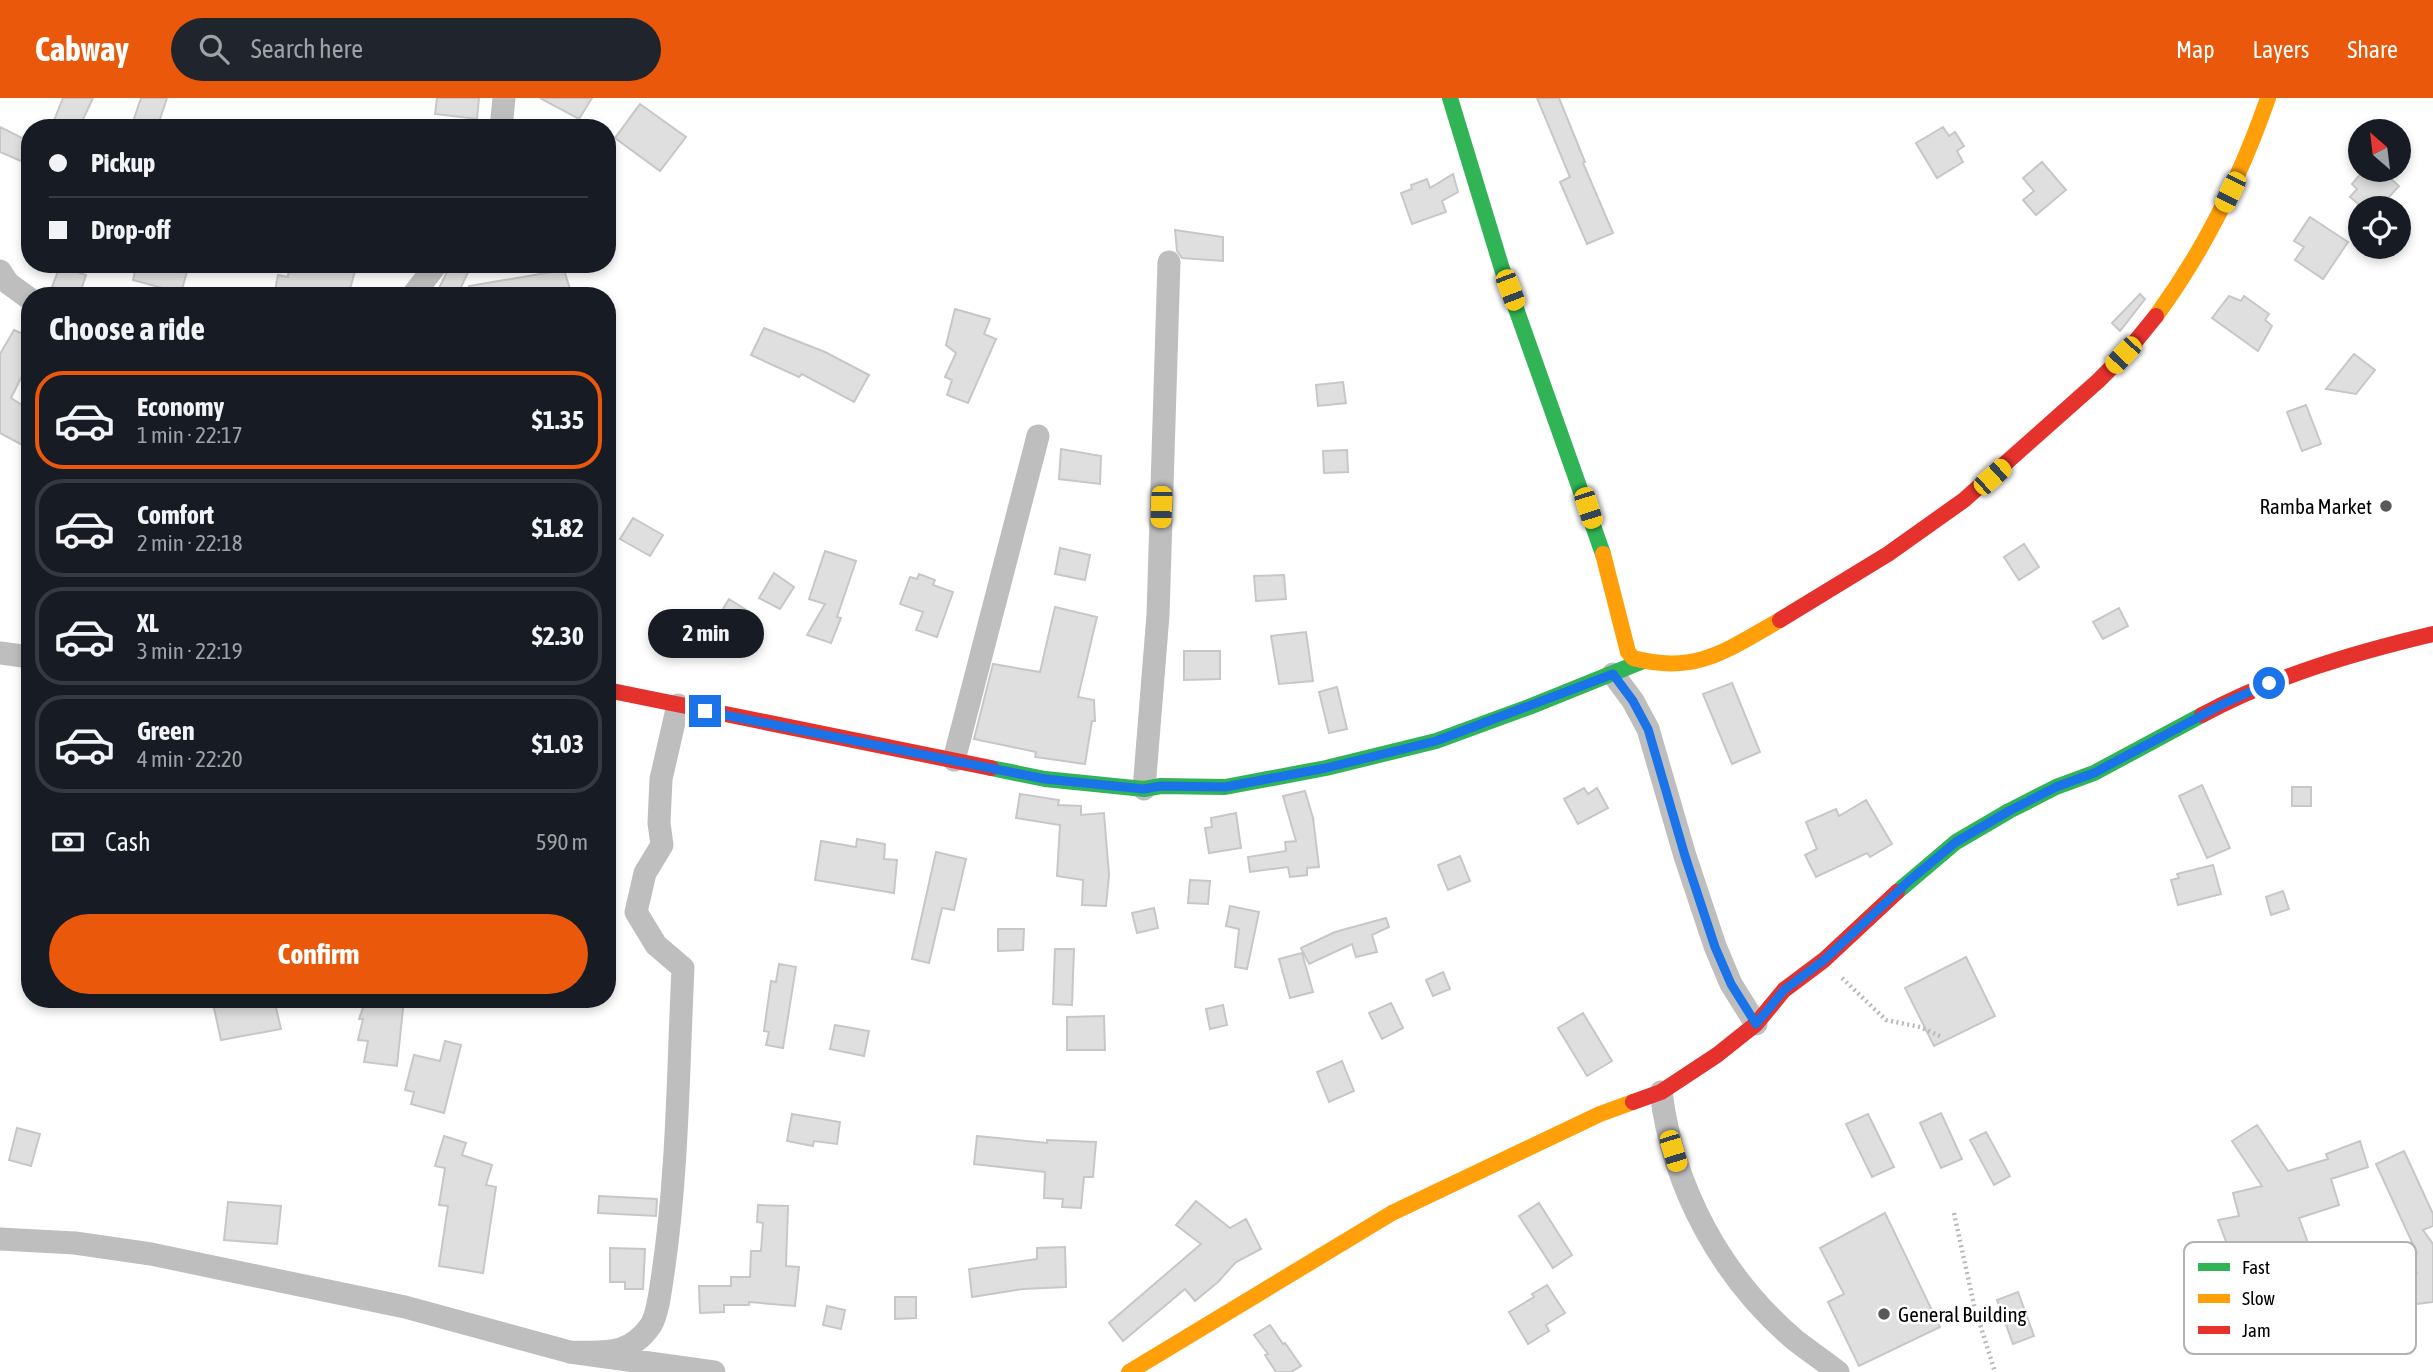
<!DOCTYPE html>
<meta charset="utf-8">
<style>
:root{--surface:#171b24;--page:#20242c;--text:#f1f3f6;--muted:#9ea1a6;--line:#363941;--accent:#ea580c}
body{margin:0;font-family:"Asap Condensed",sans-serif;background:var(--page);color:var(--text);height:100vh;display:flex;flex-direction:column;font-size:26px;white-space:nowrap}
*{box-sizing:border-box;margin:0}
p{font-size:23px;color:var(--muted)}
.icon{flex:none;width:38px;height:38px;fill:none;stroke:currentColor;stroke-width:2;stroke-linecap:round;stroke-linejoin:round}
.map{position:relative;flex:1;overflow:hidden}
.side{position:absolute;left:21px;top:189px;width:595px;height:721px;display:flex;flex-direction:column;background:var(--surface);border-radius:28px;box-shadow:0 4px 10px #0003}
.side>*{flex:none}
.banner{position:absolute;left:21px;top:21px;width:595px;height:154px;border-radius:28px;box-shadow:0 4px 10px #0003;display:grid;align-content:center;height:154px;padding:0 28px;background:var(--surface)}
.needle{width:46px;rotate:332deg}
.fabs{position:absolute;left:2348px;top:21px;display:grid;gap:14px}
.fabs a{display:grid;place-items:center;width:63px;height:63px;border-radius:50%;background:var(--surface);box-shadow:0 4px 10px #0003;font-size:35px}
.end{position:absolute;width:32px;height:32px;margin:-16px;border:9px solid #1a73e8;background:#fff;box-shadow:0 0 0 4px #fff}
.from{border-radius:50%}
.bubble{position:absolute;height:49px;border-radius:24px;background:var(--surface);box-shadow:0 4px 10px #0003;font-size:23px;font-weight:700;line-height:49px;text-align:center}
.car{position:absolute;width:21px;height:42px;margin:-21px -10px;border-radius:9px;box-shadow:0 0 5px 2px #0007;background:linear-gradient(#f5c518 24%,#345 0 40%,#f5c518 0 76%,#345 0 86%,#f5c518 0)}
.banner b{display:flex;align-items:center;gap:24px;height:66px;font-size:26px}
.banner b+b{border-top:2px solid var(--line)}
.banner i{width:18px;height:18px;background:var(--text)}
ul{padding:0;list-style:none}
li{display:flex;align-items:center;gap:21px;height:98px;margin:0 14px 10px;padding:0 14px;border:4px solid var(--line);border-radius:28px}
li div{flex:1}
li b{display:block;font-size:26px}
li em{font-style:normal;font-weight:700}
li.on{border-color:var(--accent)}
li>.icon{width:63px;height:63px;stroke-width:1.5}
h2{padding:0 28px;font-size:32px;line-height:84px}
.pay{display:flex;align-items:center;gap:18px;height:77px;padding:0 28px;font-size:26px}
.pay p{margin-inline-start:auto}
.primary-button{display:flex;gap:14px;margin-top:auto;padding:14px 28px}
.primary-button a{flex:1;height:80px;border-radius:42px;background:var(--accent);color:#fff;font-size:28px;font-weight:700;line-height:80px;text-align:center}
header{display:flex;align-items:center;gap:42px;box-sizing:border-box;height:98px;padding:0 35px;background:var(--accent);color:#fff}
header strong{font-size:33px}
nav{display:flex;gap:38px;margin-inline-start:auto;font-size:24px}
.search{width:490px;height:63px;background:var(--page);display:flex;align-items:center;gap:18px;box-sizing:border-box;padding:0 24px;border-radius:38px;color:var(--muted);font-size:26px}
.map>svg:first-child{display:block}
.building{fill:#dfdfdf;stroke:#c7c7c7;stroke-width:2}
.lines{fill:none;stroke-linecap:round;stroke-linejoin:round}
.path{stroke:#b9b9b9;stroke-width:4.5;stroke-dasharray:2 3.5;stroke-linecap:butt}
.street{stroke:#bebebe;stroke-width:23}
.fast{stroke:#30b455;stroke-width:16}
.slow{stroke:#ff9f0a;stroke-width:16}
.jam{stroke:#e5322d;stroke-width:16}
.route{stroke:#1a73e8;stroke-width:9}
.poi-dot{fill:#595959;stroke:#fff;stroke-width:2.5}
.labels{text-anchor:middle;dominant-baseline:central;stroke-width:5;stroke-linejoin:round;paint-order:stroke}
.poi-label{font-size:21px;fill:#000;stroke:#fff;text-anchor:end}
.key{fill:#fff;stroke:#b2b2b2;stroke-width:2}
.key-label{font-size:19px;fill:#000}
</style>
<header>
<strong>Cabway</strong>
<div class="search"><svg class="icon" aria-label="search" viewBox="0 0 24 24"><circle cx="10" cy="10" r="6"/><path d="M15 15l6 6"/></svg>Search here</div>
<nav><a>Map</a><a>Layers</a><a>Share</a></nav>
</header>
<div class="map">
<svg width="2433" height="1274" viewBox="0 0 2433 1274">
<rect width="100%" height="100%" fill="#fff"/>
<path class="building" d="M 63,0 L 93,0 L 79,30 L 51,30 Z
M 141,0 L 167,0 L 157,30 L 131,30 Z
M 437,0 L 479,0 L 477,21 L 435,16 Z
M 540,0 L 592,0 L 579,21 Z
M 1537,0 L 1559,0 L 1585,64 L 1583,65 L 1613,135 L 1587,146 L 1560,84 L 1570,79 Z
M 640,6 L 686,39 L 660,73 L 615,40 Z
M 0,29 L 30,44 L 30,67 L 0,54 Z
M 1943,29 L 1949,38 L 1955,34 L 1964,48 L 1957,53 L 1963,64 L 1937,80 L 1916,45 Z
M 2042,64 L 2066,92 L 2036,117 L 2023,102 L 2034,93 L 2023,80 Z
M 2364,72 L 2381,72 L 2399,88 L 2379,110 L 2363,110 L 2350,99 L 2357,91 L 2352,86 Z
M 1453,76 L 1458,94 L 1442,103 L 1446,114 L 1412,126 L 1401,95 L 1412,91 L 1411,87 L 1427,81 L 1430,90 Z
M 2310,119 L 2348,144 L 2323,181 L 2295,162 L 2304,149 L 2294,143 Z
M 1175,132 L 1223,139 L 1223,163 L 1182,160 L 1177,153 Z
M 137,166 L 189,166 L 181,195 L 133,182 Z
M 289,166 L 357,166 L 348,198 L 274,198 L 278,177 L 288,179 Z
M 451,166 L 457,166 L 469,172 L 457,198 L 435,198 Z
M 60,168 L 86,177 L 79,198 L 52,189 Z
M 564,172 L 571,194 L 537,198 L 470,198 L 469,188 Z
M 2140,196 L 2145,201 L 2120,233 L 2112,225 Z
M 2229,198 L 2241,203 L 2244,198 L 2269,216 L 2265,222 L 2272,228 L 2258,253 L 2212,220 Z
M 955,211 L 990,221 L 984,236 L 996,241 L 968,305 L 947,297 L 952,282 L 945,279 L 956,255 L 946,247 Z
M 764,230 L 825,254 L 869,277 L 854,304 L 802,276 L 799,279 L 751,257 Z
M 14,232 L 30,239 L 30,262 L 11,300 L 30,312 L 30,351 L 0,335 L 0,256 Z
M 2354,256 L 2375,272 L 2356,296 L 2326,291 Z
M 1343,284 L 1346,305 L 1318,308 L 1316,287 Z
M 2306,307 L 2321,346 L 2302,353 L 2287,314 Z
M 1061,351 L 1101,358 L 1100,386 L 1059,381 Z
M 1347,352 L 1348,374 L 1324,375 L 1323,353 Z
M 633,420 L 663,437 L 650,458 L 620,441 Z
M 2024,446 L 2039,469 L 2019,482 L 2004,459 Z
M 1060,450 L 1090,457 L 1085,482 L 1055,476 Z
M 825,453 L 856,463 L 837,519 L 841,520 L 831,545 L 807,537 L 825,506 L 809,501 Z
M 774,475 L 794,489 L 780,511 L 759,500 Z
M 919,476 L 935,482 L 933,487 L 953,494 L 937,539 L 916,532 L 923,514 L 900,506 L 910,479 L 917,481 Z
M 1284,477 L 1286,501 L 1256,503 L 1254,478 Z
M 729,501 L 748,513 L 734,535 L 715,524 Z
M 1055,509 L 1097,519 L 1078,599 L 1094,602 L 1095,623 L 1092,623 L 1085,666 L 1035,659 L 1036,654 L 974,641 L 993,566 L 1040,574 Z
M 2119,510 L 2128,528 L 2103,541 L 2093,524 Z
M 1306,534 L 1313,583 L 1279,586 L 1271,538 Z
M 1184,553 L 1220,553 L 1220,581 L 1184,582 Z
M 1732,585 L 1760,654 L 1732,666 L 1703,596 Z
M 1337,589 L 1347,631 L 1329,635 L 1319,594 Z
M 2202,687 L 2230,750 L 2207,760 L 2179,698 Z
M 2292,689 L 2311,689 L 2311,708 L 2292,708 Z
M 1584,690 L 1588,696 L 1597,690 L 1608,710 L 1578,726 L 1564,701 Z
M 1305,693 L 1313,720 L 1319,769 L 1307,770 L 1307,777 L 1290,779 L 1288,769 L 1250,774 L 1248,759 L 1286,753 L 1285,744 L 1296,743 L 1283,698 Z
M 1020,696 L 1059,702 L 1058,707 L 1081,708 L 1081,717 L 1104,715 L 1109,777 L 1106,808 L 1082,807 L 1083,782 L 1057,778 L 1060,727 L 1016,720 Z
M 1866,702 L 1892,746 L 1870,759 L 1867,755 L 1816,779 L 1805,757 L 1817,751 L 1806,724 L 1836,711 L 1839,718 Z
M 1236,715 L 1241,750 L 1209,755 L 1205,730 L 1212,729 L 1211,720 Z
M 857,741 L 885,746 L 884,761 L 897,762 L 894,795 L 815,782 L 821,743 L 856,749 Z
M 936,754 L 966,761 L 954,812 L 942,810 L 929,865 L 912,861 Z
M 1460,758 L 1470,783 L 1448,792 L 1438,767 Z
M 2213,767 L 2221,796 L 2178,807 L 2171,782 L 2179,780 L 2177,776 Z
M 1190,782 L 1210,783 L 1208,806 L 1188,805 Z
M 2283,793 L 2289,811 L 2271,817 L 2266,799 Z
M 1230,808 L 1259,814 L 1247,871 L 1235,869 L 1239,831 L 1226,828 Z
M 1154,810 L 1158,830 L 1137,835 L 1132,815 Z
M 1386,820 L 1389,829 L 1372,837 L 1377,854 L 1356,859 L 1352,846 L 1309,866 L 1301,850 L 1335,834 Z
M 998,831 L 1024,831 L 1023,852 L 998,853 Z
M 1055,851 L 1074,851 L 1072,907 L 1053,906 Z
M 1302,855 L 1313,894 L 1290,900 L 1279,861 Z
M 1966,859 L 1995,918 L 1934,948 L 1905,890 Z
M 779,866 L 796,869 L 783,950 L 766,947 L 769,934 L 764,933 L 771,883 L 776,884 Z
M 1443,874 L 1450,891 L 1433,898 L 1426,882 Z
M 212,901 L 274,901 L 281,931 L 221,942 Z
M 366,901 L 404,901 L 397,968 L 364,964 L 368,943 L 358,942 L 363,921 L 359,921 Z
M 1391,905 L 1403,930 L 1382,941 L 1369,915 Z
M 1223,907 L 1227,927 L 1210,931 L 1206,911 Z
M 1583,915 L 1612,963 L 1587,978 L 1558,930 Z
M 1104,918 L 1105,952 L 1067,952 L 1067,919 Z
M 835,927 L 869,933 L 864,958 L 830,951 Z
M 445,943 L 461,947 L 444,1015 L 411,1006 L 414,994 L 405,992 L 414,957 L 440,963 Z
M 1342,963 L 1354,993 L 1329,1004 L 1317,974 Z
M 1941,1015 L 1962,1061 L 1941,1070 L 1920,1025 Z
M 792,1016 L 840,1024 L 837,1046 L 814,1043 L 813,1048 L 787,1043 Z
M 1868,1016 L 1894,1069 L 1872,1079 L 1846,1026 Z
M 2257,1027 L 2288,1073 L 2328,1061 L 2326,1056 L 2360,1043 L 2368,1069 L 2331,1081 L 2339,1107 L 2299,1120 L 2316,1167 L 2319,1166 L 2327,1199 L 2238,1226 L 2239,1233 L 2202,1237 L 2199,1207 L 2248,1202 L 2218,1122 L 2239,1118 L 2233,1095 L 2262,1088 L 2232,1043 Z
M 17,1030 L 40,1036 L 31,1068 L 9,1062 Z
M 1986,1034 L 2010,1078 L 1994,1087 L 1970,1042 Z
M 444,1038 L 466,1045 L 462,1057 L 492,1067 L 486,1087 L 496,1089 L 483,1175 L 439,1168 L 448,1108 L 439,1107 L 445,1070 L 435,1068 Z
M 977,1038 L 1047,1045 L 1047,1042 L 1096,1044 L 1093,1079 L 1084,1079 L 1081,1110 L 1062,1109 L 1063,1101 L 1044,1100 L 1045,1074 L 974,1066 Z
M 2404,1053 L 2433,1116 L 2433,1128 L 2423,1132 L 2433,1146 L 2433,1204 L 2338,1216 L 2334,1188 L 2417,1175 L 2408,1160 L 2417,1155 L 2376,1066 Z
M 599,1098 L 657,1101 L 656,1118 L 598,1115 Z
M 1196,1103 L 1230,1130 L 1246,1121 L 1261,1151 L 1236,1164 L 1218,1184 L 1195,1203 L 1185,1191 L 1123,1243 L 1109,1225 L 1201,1146 L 1176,1127 Z
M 228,1104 L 281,1108 L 277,1146 L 224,1142 Z
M 1539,1105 L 1572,1157 L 1553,1170 L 1519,1118 Z
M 758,1107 L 788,1108 L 786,1168 L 799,1169 L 795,1208 L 749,1204 L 749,1207 L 724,1207 L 724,1214 L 700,1215 L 699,1188 L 731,1188 L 731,1179 L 750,1179 L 751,1153 L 761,1153 L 763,1125 L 757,1124 Z
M 1885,1115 L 1940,1229 L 1859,1268 L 1828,1204 L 1844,1196 L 1820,1150 Z
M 1065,1149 L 1066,1189 L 1023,1191 L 972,1199 L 969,1171 L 1037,1161 L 1037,1150 Z
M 610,1150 L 645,1151 L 643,1191 L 625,1191 L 625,1184 L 610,1184 Z
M 1547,1187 L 1565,1215 L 1546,1227 L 1549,1233 L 1528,1246 L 1509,1214 L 1534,1199 L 1532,1196 Z
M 2018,1194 L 2034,1238 L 2013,1246 L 1997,1202 Z
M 895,1199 L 916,1199 L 916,1220 L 895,1221 Z
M 827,1208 L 845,1212 L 841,1231 L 823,1227 Z
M 1270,1227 L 1283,1246 L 1285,1245 L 1301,1268 L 1291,1274 L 1276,1274 L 1265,1257 L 1268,1256 L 1254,1237 Z"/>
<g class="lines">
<path class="path" d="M 1842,880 L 1886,922 L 1920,929 L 1940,938
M 1954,1115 L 1974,1207 L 1995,1274"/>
<path class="street" d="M 501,30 L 504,0
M 0,173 L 8,185 L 30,201
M 412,198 L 437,166
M 0,555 L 30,559
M 1613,576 L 1633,603 L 1648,631 L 1685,758 L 1715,848 L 1731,886 L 1756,926
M 954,662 L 1038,338
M 1144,691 L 1158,517 L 1169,164
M 1661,994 C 1673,1090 1721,1179 1795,1242 C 1809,1253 1824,1263 1838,1274
M 0,1141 L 75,1145 L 151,1156 L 405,1209 L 570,1254 L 714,1274
M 570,1254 C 604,1254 629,1259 651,1227 C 658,1216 661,1188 663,1175 C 678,1074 678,971 683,870 L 656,847 L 636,814 L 645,775 L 662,747 L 659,725 L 661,681 L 678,607"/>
<path class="fast" d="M 1450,0 L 1502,171 L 1603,456
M 991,670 L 1045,681 L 1144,691 L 1161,688 L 1225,689 L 1326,670 L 1436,643 L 1529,609 L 1643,563
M 1897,794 L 1956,744 L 2009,713 L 2056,689 L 2094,675 L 2202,617"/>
<path class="slow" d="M 2156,218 C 2205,151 2241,78 2268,0
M 1603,456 L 1628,554 L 1633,560 C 1696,577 1727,552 1780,522
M 1129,1274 L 1392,1115 L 1600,1016 L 1633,1004"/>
<path class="jam" d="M 1780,522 L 1888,456 L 1964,402 L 2098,283 L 2126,255 L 2156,218
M 607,592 L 991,670
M 2202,617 C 2275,578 2353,555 2433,536
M 1633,1004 L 1661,994 L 1717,957 L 1756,926 L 1784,892 L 1824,862 L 1897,794"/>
</g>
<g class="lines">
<path class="route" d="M 705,613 L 1045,681 L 1144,691 L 1161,688 L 1225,689 L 1326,670 L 1436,643 L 1613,576 L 1633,603 L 1648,631 L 1685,758 L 1715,849 L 1731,886 L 1756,926 L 1784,892 L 1824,862 L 1910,782 L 1956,744 L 2009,713 L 2056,689 L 2094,675 L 2223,606 L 2269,585"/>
</g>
<g class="poi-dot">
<circle cx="2386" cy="408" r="7"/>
<circle cx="1884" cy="1216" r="7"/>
</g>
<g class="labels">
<g class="poi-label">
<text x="2372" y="408">Ramba Market</text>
<text x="1898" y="1216" text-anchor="start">General Building</text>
</g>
</g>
<rect x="2184" y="1144" width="232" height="112" rx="10" class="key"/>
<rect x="2198" y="1165" width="32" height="8" fill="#30b455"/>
<rect x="2198" y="1196" width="32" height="9" fill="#ff9f0a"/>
<rect x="2198" y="1228" width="32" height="8" fill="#e5322d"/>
<g class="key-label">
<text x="2242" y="1176">Fast</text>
<text x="2242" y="1207">Slow</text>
<text x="2242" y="1239">Jam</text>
</g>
</svg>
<div class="fabs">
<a><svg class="needle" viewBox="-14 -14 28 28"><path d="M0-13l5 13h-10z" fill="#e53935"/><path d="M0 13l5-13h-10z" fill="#9ea1a6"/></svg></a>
<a><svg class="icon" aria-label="locate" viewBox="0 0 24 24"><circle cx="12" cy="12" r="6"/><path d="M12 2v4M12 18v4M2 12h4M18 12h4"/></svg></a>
</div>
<i class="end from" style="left:2269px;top:585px"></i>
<i class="end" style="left:705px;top:613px"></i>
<div class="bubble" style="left:648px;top:511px;width:116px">2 min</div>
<i class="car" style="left:2230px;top:94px;rotate:206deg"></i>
<i class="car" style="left:1510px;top:192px;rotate:159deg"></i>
<i class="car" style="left:2123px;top:257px;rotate:223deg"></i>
<i class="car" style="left:1992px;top:379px;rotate:48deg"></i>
<i class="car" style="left:1161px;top:409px;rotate:182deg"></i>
<i class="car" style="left:1588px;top:410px;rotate:162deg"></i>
<i class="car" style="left:1673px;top:1053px;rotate:163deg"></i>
<div class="banner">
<b><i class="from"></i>Pickup</b>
<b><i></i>Drop-off</b>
</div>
<section class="side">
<h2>Choose a ride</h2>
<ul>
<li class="on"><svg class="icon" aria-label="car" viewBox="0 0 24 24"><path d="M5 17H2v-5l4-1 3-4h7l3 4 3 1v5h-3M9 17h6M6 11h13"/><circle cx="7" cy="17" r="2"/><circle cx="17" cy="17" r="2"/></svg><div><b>Economy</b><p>1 min · 22:17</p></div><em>$1.35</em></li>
<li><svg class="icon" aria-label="car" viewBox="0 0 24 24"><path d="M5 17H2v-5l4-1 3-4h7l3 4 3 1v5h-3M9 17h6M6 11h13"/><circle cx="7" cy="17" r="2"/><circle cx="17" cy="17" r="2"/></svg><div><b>Comfort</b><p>2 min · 22:18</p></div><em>$1.82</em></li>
<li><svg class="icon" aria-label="car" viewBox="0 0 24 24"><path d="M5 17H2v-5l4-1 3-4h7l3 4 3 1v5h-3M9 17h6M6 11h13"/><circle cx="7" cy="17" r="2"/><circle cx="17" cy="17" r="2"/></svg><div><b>XL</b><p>3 min · 22:19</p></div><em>$2.30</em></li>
<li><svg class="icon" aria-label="car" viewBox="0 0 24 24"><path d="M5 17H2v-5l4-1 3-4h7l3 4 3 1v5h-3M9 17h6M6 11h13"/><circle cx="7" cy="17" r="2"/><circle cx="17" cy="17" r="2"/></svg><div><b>Green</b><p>4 min · 22:20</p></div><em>$1.03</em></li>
</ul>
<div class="pay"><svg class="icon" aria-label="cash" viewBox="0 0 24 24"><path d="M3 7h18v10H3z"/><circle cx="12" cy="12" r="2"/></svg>Cash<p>590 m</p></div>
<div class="primary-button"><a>Confirm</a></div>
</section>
</div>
